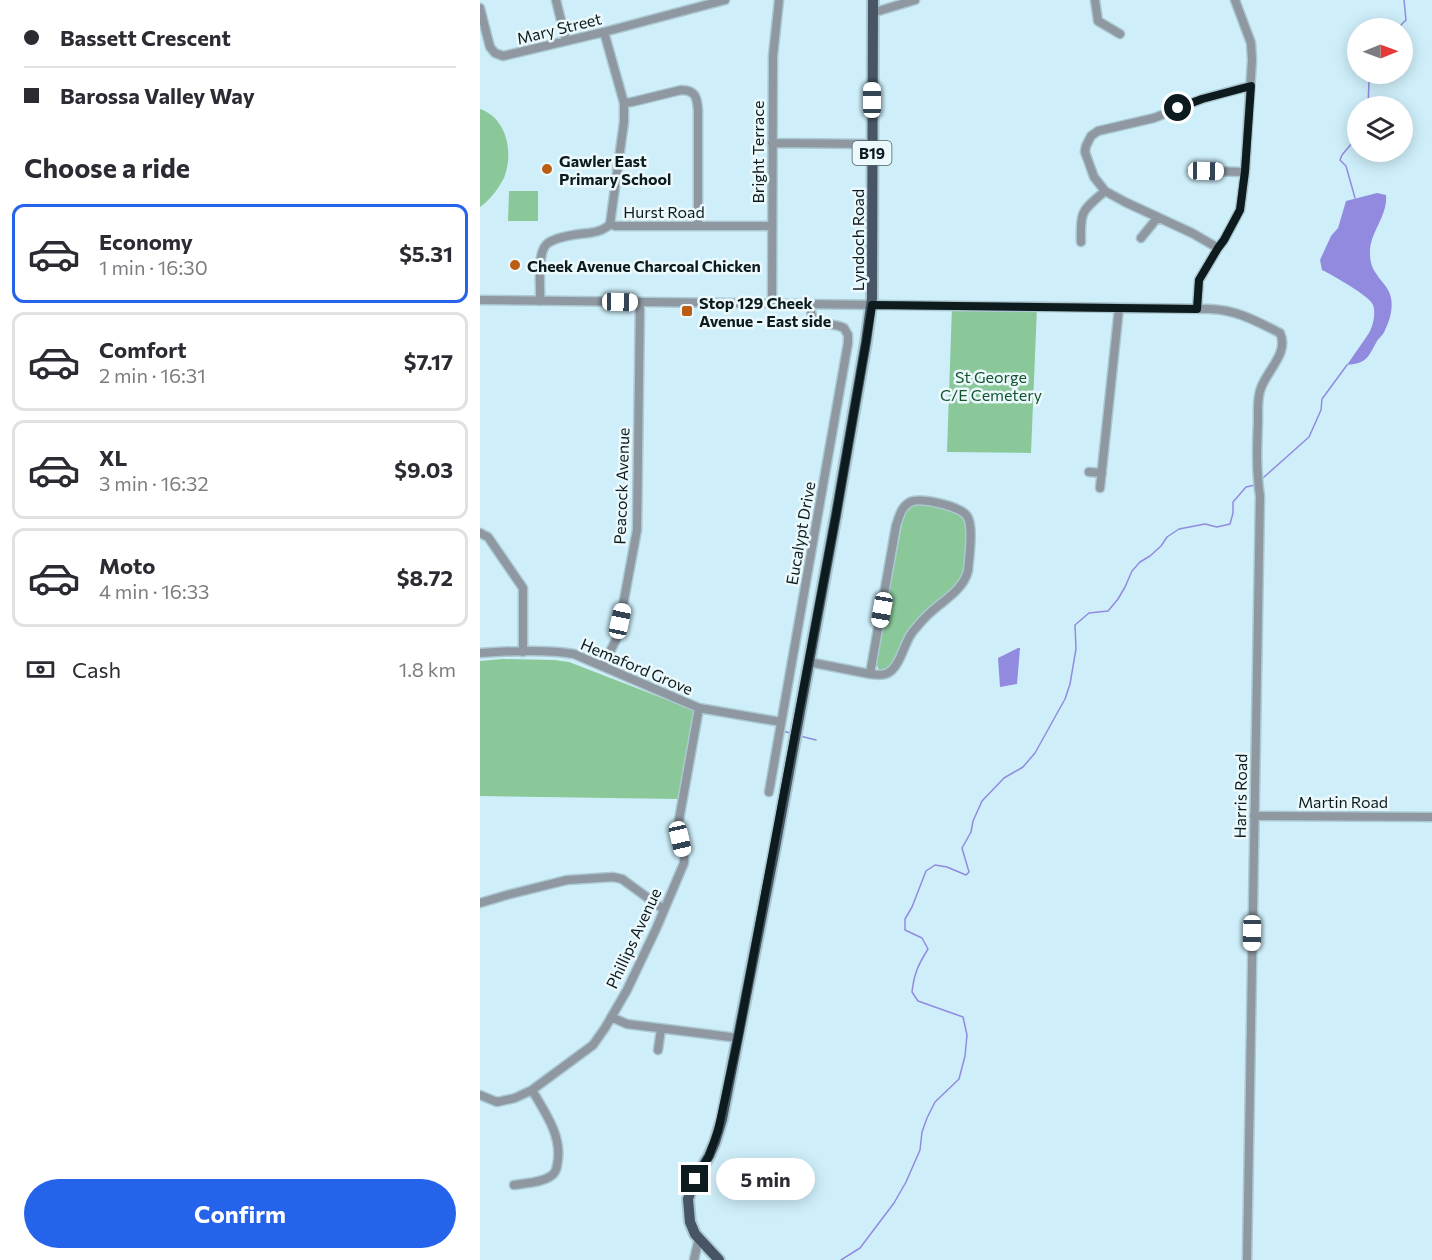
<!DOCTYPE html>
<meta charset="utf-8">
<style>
:root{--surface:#fff;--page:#f7f7f7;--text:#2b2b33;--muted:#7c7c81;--line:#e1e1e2;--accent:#2563eb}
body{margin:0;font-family:Commissioner,sans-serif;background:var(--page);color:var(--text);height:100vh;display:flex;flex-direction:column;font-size:22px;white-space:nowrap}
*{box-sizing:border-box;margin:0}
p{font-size:20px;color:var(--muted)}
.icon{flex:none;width:33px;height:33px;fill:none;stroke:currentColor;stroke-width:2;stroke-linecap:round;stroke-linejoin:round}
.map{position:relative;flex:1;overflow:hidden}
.panel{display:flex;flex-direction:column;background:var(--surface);width:480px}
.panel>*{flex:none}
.guide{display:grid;align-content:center;height:132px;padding:0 24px;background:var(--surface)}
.needle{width:39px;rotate:89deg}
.buttons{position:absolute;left:867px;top:18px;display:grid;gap:12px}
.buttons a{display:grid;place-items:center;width:66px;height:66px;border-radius:50%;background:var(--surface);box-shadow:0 3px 15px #0003;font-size:30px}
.end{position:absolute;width:27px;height:27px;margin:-14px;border:8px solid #0e1b1e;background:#fff;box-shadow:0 0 0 3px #fff}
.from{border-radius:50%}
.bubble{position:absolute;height:42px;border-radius:21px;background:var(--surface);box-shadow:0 3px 15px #0003;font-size:20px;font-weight:700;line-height:42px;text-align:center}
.car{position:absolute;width:18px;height:36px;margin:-18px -9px;border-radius:8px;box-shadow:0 0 4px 2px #0007;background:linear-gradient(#fff 24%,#345 0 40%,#fff 0 76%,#345 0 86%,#fff 0)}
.guide b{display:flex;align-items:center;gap:21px;height:57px;font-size:22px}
.guide b+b{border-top:2px solid var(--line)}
.guide i{width:15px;height:15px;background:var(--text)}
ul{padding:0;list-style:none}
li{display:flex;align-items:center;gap:18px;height:99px;margin:0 12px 9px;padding:0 12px;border:3px solid var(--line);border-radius:12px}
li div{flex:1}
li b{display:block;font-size:22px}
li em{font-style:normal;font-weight:700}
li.on{border-color:var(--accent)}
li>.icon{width:54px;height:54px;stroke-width:1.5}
h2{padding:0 24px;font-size:27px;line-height:72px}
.pay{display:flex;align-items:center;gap:15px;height:66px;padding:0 24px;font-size:22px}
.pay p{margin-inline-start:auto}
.button{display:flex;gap:12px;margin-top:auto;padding:12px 24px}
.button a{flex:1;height:69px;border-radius:36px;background:var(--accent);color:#fff;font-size:24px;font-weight:700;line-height:69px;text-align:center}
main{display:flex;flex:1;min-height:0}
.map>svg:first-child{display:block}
.green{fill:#8ac89a}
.water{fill:#928adf}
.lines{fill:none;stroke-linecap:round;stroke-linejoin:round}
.stream{stroke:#928adf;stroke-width:1.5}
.minor-casing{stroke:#abc9d2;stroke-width:11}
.major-casing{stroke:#abc9d2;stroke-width:14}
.minor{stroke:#8f97a1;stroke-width:8}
.major{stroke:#475565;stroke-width:10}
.route{stroke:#0e1b1e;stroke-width:8}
.poi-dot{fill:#bc5d16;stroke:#ebf8fc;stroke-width:2}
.labels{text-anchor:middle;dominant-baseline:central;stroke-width:5;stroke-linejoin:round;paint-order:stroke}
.shield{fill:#ebf8fc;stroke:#505d61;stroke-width:1.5}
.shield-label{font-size:15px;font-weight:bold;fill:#0e1b1e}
.street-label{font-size:16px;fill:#0e1b1e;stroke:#ebf8fc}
.poi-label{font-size:16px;font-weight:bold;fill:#0e1b1e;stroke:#ebf8fc;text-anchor:start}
.park-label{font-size:16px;fill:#14542c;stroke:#ebf8fc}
</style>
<main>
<section class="panel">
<div class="guide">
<b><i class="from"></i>Bassett Crescent</b>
<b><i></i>Barossa Valley Way</b>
</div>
<h2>Choose a ride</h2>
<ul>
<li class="on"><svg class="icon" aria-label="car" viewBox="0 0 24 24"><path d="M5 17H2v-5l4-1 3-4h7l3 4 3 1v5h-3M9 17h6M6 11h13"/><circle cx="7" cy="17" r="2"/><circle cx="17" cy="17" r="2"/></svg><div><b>Economy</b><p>1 min · 16:30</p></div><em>$5.31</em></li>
<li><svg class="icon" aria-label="car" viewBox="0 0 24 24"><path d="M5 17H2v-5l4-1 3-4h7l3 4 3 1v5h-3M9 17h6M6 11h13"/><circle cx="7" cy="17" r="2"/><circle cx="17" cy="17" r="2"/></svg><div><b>Comfort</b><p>2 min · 16:31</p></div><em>$7.17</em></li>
<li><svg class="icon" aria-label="car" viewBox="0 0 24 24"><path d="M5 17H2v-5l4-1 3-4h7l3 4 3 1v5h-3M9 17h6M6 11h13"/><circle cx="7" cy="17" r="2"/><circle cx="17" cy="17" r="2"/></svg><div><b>XL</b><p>3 min · 16:32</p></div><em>$9.03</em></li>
<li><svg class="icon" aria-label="car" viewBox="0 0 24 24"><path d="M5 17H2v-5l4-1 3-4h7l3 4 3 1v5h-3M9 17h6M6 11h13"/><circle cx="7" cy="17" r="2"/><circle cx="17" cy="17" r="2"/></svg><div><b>Moto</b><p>4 min · 16:33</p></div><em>$8.72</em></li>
</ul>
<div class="pay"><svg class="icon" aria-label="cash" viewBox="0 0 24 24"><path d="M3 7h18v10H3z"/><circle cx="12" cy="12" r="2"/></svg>Cash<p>1.8 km</p></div>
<div class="button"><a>Confirm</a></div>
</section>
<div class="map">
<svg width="952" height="1260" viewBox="0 0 952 1260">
<rect width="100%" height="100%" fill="#ceeffa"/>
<path class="green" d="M 0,109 C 27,118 34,153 24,178 C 18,189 11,199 0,207 Z
M 29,191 L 58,191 L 58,221 L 28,221 Z
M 472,306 L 557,307 L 551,453 L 467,452 Z
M 438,503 L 475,509 L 481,513 L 488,526 L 485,568 L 479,582 L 435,623 L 411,667 L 404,671 L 399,670 L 396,663 L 424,513 L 428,507 Z
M 23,659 L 74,660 L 89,662 L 216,711 L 199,799 L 0,796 L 0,661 Z"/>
<path class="water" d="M 897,193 L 906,195 C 908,216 890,232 890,252 C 889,276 908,281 911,298 C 913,308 910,320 905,330 C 904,334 900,337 897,341 C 888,357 888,363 867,365 C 874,354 882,344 889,333 C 893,326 896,313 893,305 C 890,296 852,275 842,270 L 840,260 L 851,236 L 858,228 L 866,201 Z
M 538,648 L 540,648 L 537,684 L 520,687 L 518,658 Z"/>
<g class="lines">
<path class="stream" d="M 918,28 L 926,20 L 924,0
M 888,106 L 889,82 L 892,74
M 875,198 L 866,166 L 860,160 L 862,155 L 878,136
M 783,478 L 829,437 L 841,410 L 842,399 L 867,365
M 303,731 L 310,733
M 320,736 L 336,740
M 361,1260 L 380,1248 L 414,1203 L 426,1182 L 440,1150 L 442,1132 L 447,1118 L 455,1102 L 479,1079 L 485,1056 L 487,1035 L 483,1017 L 438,1001 L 432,992 C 434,974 438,965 448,949 L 442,938 L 425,930 L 425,919 L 432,907 L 446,871 L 455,865 L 467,867 L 486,875 L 489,872 L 482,848 L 491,832 L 493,821 L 502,801 L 524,778 L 543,767 L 555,753 L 585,699 L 590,684 L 596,649 L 595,625 L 609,613 L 628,611 L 638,599 L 645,587 L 652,571 L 660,562 L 670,556 L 681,546 L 687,537 L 699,529 L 725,524 L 737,527 L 750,524 L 753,513 L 753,502 L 766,487 L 775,485"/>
<g class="minor-casing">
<path id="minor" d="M 76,0 L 86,41
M 615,0 L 618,21 L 640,34
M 0,8 L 10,47 L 15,53 L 23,56 L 124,32 L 245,0
M 392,13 L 435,0
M 124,32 L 144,103 L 144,122 L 130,224
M 144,103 L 152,102 L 201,90 C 216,90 217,98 218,110 L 218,226
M 292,143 L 392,144
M 726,171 L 765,172
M 661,238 L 678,217
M 601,242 C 600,210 602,211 625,191
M 738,248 L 712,233 L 645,202 L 625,191 L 614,177 L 605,152 L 606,146 L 611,136 L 618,131 L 674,118 L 722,99 L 770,86
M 0,300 L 730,309 C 757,310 776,321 800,333 C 809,353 788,369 781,388 C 777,398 778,410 778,420 C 777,445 776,471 780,496 L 767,1260
M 60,301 C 61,287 56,251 68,243 C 77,237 98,234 109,233 C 117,232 125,230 130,224 L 135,226 L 292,226
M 292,304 L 293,56 L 299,0
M 717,309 L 719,280 L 738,248 L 744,240 L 760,210 L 765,172 L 772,60 L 771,43 L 755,0
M 609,472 L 622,473
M 620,488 L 639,308
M 0,533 L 8,537 L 43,588 L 43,652
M 0,653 C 28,651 67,649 94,654 L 219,708 L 301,722
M 329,662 L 390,674 C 398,675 406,676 412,670 C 423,660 424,640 435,629 C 440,623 445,617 451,612 C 464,600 483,590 488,571 C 489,558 494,526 487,516 C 480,506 441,497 430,502 C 421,507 419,517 416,526 L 390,674
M 123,665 L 136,640 L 138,632 L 157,530 L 160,303
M 289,792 L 368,343 L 368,335 L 364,328 C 348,320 329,331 331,304
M 774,816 L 952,817
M 0,903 L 27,895 L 87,880 L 133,877 L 142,879 L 183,909
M 131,1017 L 147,1024 L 258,1038
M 178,1050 L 181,1029
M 0,1095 L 17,1102 L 35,1098 L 52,1090 L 113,1045 L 125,1028 L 147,990 L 176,929 L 204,863 C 206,848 197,835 199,820 L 219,708
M 34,1185 C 45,1183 61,1183 71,1176 C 77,1172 77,1166 78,1159 C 81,1134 64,1111 52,1090
M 214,1260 L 219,1238"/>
</g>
<g class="major-casing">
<path id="major" d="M 239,1260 L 215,1234 L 210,1222 L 208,1199 L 215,1179 L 229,1156 L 235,1142 L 242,1119 L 295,848 L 356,515 L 386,342 L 392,298 L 393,0"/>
</g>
<use href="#minor" class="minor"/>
<use href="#major" class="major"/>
</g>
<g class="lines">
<path class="route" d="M 215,1179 L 229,1156 L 238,1131 L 258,1038 L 356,515 L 386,342 L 392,305 L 717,309 L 719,280 L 738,248 L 744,240 L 760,210 L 765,171 L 771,86 L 722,99 L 698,108"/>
</g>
<g class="poi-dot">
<circle cx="67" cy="169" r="6"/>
<circle cx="35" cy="265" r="6"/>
<rect x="201" y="305" width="12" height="12" rx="3"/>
</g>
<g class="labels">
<rect class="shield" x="372.5" y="141" width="39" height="24" rx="4.5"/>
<g class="shield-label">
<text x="392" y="153">B19</text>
</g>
<g class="street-label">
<text transform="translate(79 28) rotate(-14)">Mary Street</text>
<text transform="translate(277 152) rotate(-90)">Bright Terrace</text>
<text x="184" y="211">Hurst Road</text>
<text transform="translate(377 240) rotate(-90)">Lyndoch Road</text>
<text transform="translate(141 486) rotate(-88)">Peacock Avenue</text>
<text transform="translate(320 533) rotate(-80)">Eucalypt Drive</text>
<text transform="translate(157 666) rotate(23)">Hemaford Grove</text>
<text transform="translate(760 796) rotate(-89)">Harris Road</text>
<text x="863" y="801">Martin Road</text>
<text transform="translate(153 938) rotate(-65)">Phillips Avenue</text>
</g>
<g class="poi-label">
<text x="79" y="160">Gawler East<tspan x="79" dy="18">Primary School</tspan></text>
<text x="47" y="265">Cheek Avenue Charcoal Chicken</text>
<text x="219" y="302">Stop 129 Cheek<tspan x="219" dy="18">Avenue - East side</tspan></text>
</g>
<g class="park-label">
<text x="511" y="376">St George<tspan x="511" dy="18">C/E Cemetery</tspan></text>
</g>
</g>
</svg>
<div class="buttons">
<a><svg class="needle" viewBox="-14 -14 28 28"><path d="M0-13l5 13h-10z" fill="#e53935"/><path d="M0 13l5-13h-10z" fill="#7c7c81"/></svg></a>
<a><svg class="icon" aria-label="layers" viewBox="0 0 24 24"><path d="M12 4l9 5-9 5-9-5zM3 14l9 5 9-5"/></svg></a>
</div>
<i class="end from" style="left:698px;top:108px"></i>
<i class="end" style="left:215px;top:1179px"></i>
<div class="bubble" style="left:236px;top:1158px;width:99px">5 min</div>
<i class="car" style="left:392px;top:100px;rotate:0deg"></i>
<i class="car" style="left:726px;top:171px;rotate:91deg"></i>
<i class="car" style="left:140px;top:302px;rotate:91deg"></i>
<i class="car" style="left:402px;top:610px;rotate:190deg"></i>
<i class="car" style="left:140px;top:621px;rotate:12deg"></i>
<i class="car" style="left:200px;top:839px;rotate:167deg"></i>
<i class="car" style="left:772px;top:933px;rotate:181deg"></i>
</div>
</main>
